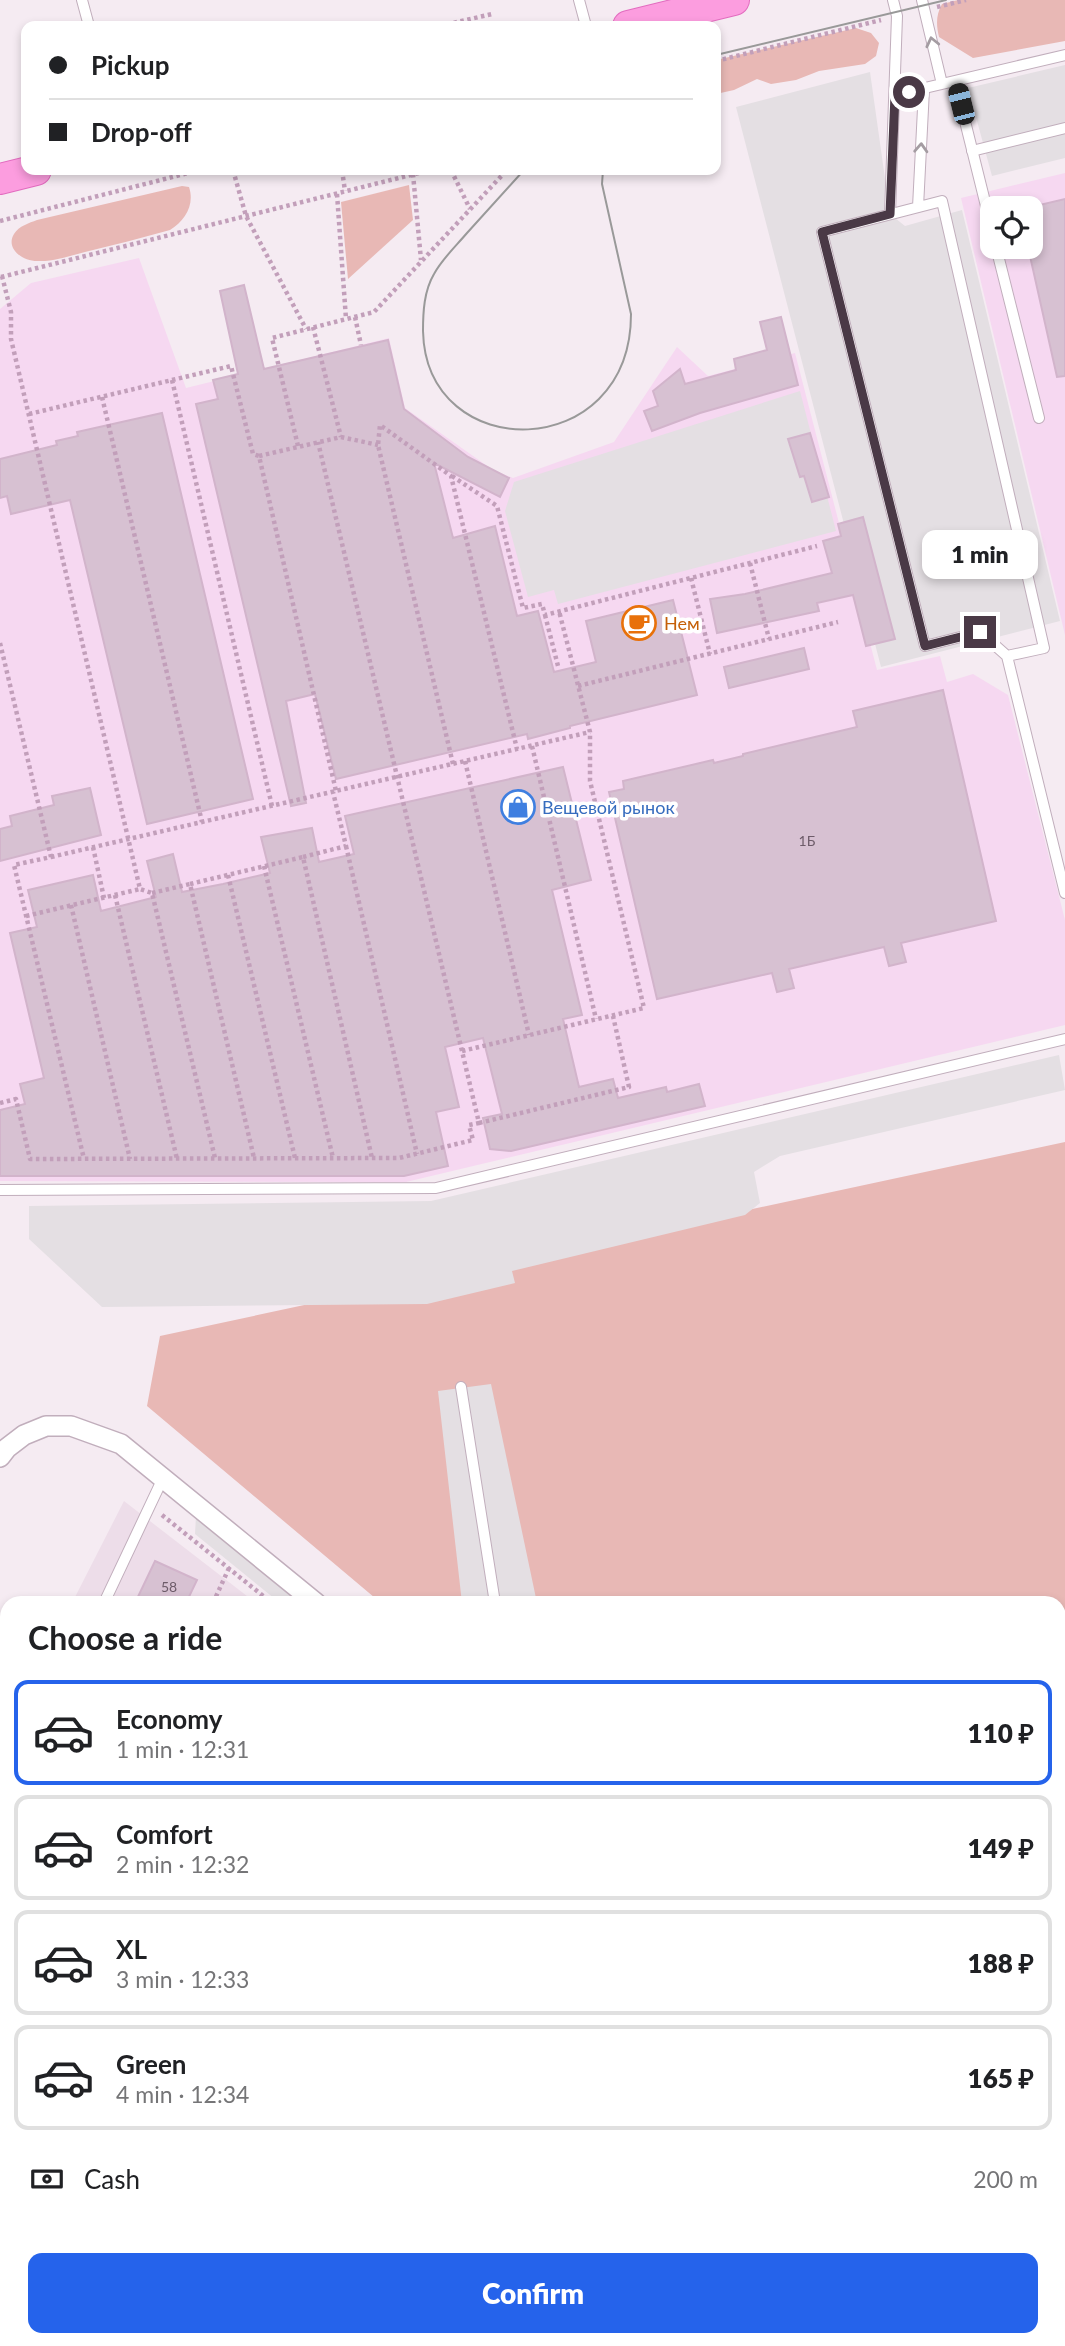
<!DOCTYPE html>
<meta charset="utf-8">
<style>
:root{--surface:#fff;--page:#f6f6f6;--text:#202124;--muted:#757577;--line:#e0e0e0;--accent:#2563eb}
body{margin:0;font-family:Lato,sans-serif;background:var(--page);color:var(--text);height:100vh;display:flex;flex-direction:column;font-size:26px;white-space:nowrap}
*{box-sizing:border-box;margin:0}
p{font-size:23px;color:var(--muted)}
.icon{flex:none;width:38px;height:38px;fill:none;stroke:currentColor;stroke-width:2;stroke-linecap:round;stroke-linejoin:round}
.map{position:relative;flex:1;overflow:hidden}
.sheet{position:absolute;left:0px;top:1596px;width:1066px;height:751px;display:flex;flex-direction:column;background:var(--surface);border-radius:21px 21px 0 0;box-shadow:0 4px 10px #0003}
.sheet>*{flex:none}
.hud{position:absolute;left:21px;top:21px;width:700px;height:154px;border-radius:14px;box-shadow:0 4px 10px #0003;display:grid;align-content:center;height:154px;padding:0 28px;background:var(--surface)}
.fabs{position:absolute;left:980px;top:196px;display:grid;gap:14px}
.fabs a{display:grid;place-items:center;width:63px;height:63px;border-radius:14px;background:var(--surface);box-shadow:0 4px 10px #0003;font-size:35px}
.end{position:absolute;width:32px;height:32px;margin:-16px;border:9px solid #4a3946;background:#fff;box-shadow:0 0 0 4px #fff}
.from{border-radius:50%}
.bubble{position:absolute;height:49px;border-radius:14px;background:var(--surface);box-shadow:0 4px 10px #0003;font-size:23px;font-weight:800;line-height:49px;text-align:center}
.car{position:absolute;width:21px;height:42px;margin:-21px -10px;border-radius:9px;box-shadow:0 0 5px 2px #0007;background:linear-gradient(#222 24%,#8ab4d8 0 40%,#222 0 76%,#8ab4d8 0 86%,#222 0)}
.hud b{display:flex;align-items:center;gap:24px;height:66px;font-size:26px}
.hud b+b{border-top:2px solid var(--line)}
.hud i{width:18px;height:18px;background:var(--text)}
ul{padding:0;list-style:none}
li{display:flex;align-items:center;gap:21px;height:105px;margin:0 14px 10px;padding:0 14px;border:4px solid var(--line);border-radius:14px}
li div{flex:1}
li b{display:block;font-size:26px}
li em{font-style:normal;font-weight:800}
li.active{border-color:var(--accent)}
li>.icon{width:63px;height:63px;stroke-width:1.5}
h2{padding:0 28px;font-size:32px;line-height:84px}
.pay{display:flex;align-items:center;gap:18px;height:77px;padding:0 28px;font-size:26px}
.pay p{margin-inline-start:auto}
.cta{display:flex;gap:14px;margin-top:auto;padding:14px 28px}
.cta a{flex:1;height:80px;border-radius:14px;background:var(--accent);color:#fff;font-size:28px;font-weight:800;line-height:80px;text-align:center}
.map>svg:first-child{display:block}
.residential{fill:#eddde9}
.commercial{fill:#f6d8f1;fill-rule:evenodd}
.green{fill:#e8b8b5}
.parking{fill:#e4dfe3}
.building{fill:#d7c1d2;stroke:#d2b4cb;stroke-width:2}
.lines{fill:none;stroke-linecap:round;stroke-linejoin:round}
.service-casing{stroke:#c1aebc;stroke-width:12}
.minor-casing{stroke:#c1aebc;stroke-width:22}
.primary-casing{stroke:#e26cbf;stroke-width:32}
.path{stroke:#c29fba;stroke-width:4.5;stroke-dasharray:3.5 3.5;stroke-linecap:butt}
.service{stroke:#fff;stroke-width:10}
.minor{stroke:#fff;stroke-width:19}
.primary{stroke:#fc9ddf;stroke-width:30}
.tram{stroke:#999;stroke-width:2}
.oneway{stroke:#a49ca2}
.route{stroke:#4a3946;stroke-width:9}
.labels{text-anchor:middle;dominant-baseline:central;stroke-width:7;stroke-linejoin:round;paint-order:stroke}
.number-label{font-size:14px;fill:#6d5b69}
.food-label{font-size:18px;fill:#c56008;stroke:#fff;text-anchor:start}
.shop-label{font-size:18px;fill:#366cbe;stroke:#fff;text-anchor:start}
</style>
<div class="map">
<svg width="1065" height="2346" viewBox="0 0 1065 2346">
<rect width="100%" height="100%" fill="#f5ebf2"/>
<path class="residential" d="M 124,1501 L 256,1603 L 72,1603 Z
M 7,2144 L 7,2340 L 1059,2340 L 1059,2238 L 1065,2243 L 1065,2346 L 0,2346 L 0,2155 Z"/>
<path class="commercial" d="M 1065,173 L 1065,635 L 961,198 ZM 992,208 L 1031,208 L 1031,247 L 992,247 Z
M 139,258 L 186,388 L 389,338 L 405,408 L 493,470 L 513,478 L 614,442 L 677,347 L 708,376 L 795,353 L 877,670 L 940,656 L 947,682 L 973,674 L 1008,695 L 1065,920 L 1065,1025 L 406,1182 L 0,1181 L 0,309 L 31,283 Z"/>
<path class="green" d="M 958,0 L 1065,0 L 1065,41 L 973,58 L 939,37 C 936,24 936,15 942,4 Z
M 856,28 L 871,33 L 879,43 L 876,56 L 865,64 L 819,71 L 796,80 L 771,84 L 757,79 L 734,90 L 716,94 L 716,60 Z
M 409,185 L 413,220 L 348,279 L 341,202 Z
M 182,186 L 189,187 C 195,205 185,221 170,230 C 142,238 113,245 85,252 C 69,256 53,262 37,261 C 23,261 5,249 14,234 C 19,226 29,223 37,220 Z
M 1065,1142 L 1065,2179 L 1059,2174 L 1059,1603 L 381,1603 L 147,1406 L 160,1336 Z"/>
<path class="parking" d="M 1065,65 L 1065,158 L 992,176 L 968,88 Z
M 870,72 L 890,214 L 905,226 L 962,210 L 1060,621 L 881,667 L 736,107 Z
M 800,391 L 836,531 L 558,604 L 554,590 L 528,597 L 505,511 L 514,482 Z
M 1059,1055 L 1065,1090 L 780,1156 L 754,1172 L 760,1203 L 745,1215 L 512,1271 L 515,1283 L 427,1304 L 102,1307 L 29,1239 L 29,1206 L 431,1201 Z
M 491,1384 L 537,1603 L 462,1603 L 438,1391 Z
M 196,1516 L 303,1603 L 280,1603 L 195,1534 Z"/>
<path class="building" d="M 1065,199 L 1065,376 L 1057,377 L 1028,247 L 1031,247 L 1031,207 Z
M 244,285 L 264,369 L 388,340 L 404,409 L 468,457 L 509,478 L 500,497 L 434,463 L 453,538 L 495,526 L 517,616 L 538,611 L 554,672 L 596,662 L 586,621 L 673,600 L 697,695 L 570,726 L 570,728 L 528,739 L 527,734 L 336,779 L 315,694 L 286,701 L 306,803 L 291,806 L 196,404 L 218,399 L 213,380 L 238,374 L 220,291 Z
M 781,317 L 798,385 L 700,413 L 652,431 L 644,411 L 658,406 L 653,391 L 680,369 L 685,384 L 736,370 L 734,359 L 767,350 L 760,322 Z
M 162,413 L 253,799 L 147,824 L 70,500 L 11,514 L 7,496 L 0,498 L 0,459 L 57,445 L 56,441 L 78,436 L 77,432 Z
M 810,433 L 829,497 L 812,502 L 804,476 L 800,477 L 788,439 Z
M 863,517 L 895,639 L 866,646 L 853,595 L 817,603 L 819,611 L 717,633 L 710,599 L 745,594 L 832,573 L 823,541 L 841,536 L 838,524 Z
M 804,648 L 809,669 L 729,688 L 724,667 Z
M 943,690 L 996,921 L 901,943 L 906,962 L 889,966 L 884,947 L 789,969 L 794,988 L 777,992 L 772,973 L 657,999 L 609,792 L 624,789 L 623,781 L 713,760 L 714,763 L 743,756 L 743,754 L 857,727 L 853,711 Z
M 563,767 L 591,880 L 552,890 L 582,1015 L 563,1019 L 579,1087 L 613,1079 L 618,1098 L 666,1087 L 667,1092 L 699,1084 L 705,1106 L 511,1151 L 490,1149 L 483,1118 L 502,1114 L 483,1038 L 445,1047 L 459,1107 L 436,1112 L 448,1166 L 404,1176 L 0,1176 L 0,1110 L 25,1104 L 20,1084 L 44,1078 L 10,933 L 37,927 L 28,890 L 93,875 L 101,911 L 156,897 L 147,861 L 173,854 L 182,892 L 223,884 L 270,873 L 261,837 L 312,828 L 319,862 L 354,854 L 345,816 Z
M 90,788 L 101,835 L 0,861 L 0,829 L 12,826 L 10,816 L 54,805 L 52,796 Z
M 155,1561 L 197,1580 L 186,1603 L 135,1603 Z"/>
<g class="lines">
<g class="service-casing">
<path id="service" d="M 82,0 L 89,26
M 579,0 L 586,26
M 922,0 L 942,84
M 955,81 L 992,230
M 895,95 L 1065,55
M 972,151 L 1065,128
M 918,207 L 924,89
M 890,214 L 897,16 L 893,0
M 996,247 L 1039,418
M 1007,656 L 980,632 L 925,646 L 822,232 L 942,201 L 1044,648 L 1007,656 L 1065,893
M 0,1190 L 436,1188 L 1065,1039
M 461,1387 L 495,1603
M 104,1603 L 163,1478
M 0,1802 L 7,1801
M 0,1852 L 4,1873
M 0,2206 L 7,2203
M 160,2340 L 173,2346
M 100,2346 L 103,2340
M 720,2346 L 723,2340
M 959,2346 L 962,2340"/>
</g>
<g class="minor-casing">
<path id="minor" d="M 0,1457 L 7,1448 L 24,1435 L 46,1426 L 71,1426 L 121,1444 L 316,1603
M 0,1634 L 7,1669
M 0,2125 L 7,2112
M 1059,2202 L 1065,2207"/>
</g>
<g class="primary-casing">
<path id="primary" d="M 628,26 L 734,0
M 0,179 L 36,170"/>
</g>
<path class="path" d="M 937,7 L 966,0
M 440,26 L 492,14
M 716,61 L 881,20
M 233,170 L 246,216 L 306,329
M 342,170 L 345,191
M 451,170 L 470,209
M 413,174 L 421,260
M 337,194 L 346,319
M 0,221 L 200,170
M 2,276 L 11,312 L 11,339 L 140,889 L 152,893 L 215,1158
M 1,277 L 431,170
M 355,317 L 361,345
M 313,327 L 341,437
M 172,380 L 272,806
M 102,397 L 202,822
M 29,414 L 231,366 L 253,454 L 259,456 L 336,791
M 298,446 L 272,338 L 374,312 L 507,170
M 259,456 L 341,437 L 378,445
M 452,476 L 497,506 L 523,608 L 542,604 L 545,615 L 817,546
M 750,563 L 769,639
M 691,578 L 710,654
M 545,615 L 558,666
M 0,643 L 51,857 L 14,865 L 84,1159
M 578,686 L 838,622
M 532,746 L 596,1019
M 465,761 L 529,1035
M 453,764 L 378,445 L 380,425 L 451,476 L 517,749
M 346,846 L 417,1154
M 93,847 L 104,898
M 51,857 L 590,732
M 303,857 L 346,846 L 333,792
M 264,866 L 333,1158
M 228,875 L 295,1158
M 190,884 L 303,857 L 372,1158
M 152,893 L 190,884 L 254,1158
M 115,895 L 177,1159
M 71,905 L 130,1159
M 26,916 L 140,889
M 462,1051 L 644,1008 L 590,781 L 590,732 L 559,611
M 0,1103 L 16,1099 L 30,1159 L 399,1158 L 473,1140 L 469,1125 L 479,1123 L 318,442
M 479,1123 L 629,1087 L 613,1016
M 162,1515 L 272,1603
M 213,1603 L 229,1568
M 1059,2238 L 1065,2243
M 0,2335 L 7,2333
M 572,2346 L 574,2340
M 839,2346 L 842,2340"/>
<use href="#service" class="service"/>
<use href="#minor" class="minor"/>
<use href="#primary" class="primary"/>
<path class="tram" d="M 716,55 L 946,0
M 524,170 C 505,191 486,212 467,233 C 456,246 442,259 434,274 C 424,291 423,312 423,331 C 426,466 631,464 631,314 L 602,184 L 603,170"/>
</g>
<defs><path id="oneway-chevron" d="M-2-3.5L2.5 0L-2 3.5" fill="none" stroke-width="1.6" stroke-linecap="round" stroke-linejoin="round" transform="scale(1.75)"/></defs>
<g class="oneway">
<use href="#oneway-chevron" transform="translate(932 42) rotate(-103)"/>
<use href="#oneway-chevron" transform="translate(921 148) rotate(-87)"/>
</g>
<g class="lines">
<path class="route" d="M 909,92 L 895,95 L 890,214 L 822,232 L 925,646 L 980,632"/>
</g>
<defs>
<g id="cafe-ring" transform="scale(1.75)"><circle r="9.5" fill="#fff" stroke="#e8710a" stroke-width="1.5"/><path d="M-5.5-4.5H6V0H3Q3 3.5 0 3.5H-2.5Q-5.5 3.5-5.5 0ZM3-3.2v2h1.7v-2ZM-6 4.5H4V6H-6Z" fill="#e8710a"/></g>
<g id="shop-ring" transform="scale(1.75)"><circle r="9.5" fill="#fff" stroke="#3f7fe0" stroke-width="1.5"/><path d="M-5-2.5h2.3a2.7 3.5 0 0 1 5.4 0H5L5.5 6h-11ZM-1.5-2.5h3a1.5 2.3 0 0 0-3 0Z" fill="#3f7fe0"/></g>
</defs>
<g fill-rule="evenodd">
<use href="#cafe-ring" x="639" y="623"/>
<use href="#shop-ring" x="518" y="807"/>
</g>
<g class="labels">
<g class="number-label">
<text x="807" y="840">1Б</text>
<text x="169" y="1586">58</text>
</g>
<g class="food-label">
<text x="664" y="623">Нем</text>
</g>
<g class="shop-label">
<text x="542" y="807">Вещевой рынок</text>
</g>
</g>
</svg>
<div class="fabs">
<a><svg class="icon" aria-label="locate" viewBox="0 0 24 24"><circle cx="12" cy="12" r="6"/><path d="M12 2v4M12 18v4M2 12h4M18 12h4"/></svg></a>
</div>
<i class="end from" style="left:909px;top:92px"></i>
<i class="end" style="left:980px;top:632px"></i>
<div class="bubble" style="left:922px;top:530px;width:116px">1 min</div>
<i class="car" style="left:961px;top:104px;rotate:346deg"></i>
<div class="hud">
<b><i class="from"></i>Pickup</b>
<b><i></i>Drop-off</b>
</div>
<section class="sheet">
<h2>Choose a ride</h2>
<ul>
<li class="active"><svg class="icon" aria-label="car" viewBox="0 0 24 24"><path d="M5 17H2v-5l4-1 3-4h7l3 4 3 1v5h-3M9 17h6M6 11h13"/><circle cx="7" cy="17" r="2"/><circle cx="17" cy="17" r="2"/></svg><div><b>Economy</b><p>1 min · 12:31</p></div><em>110 ₽</em></li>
<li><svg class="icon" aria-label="car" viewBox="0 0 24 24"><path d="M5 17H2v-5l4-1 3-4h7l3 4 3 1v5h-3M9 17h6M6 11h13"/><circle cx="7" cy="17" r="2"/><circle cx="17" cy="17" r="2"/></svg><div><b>Comfort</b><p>2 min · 12:32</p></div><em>149 ₽</em></li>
<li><svg class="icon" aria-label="car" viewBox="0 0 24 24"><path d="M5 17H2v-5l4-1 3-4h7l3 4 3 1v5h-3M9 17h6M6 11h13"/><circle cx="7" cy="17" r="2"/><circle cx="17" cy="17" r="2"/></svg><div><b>XL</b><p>3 min · 12:33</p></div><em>188 ₽</em></li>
<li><svg class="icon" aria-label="car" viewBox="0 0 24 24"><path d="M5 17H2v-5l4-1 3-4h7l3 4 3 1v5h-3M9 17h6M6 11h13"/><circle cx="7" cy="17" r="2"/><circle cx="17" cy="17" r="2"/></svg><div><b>Green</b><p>4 min · 12:34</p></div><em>165 ₽</em></li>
</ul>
<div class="pay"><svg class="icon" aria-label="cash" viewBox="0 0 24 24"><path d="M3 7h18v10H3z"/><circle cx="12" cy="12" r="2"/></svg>Cash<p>200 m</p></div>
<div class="cta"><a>Confirm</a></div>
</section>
</div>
